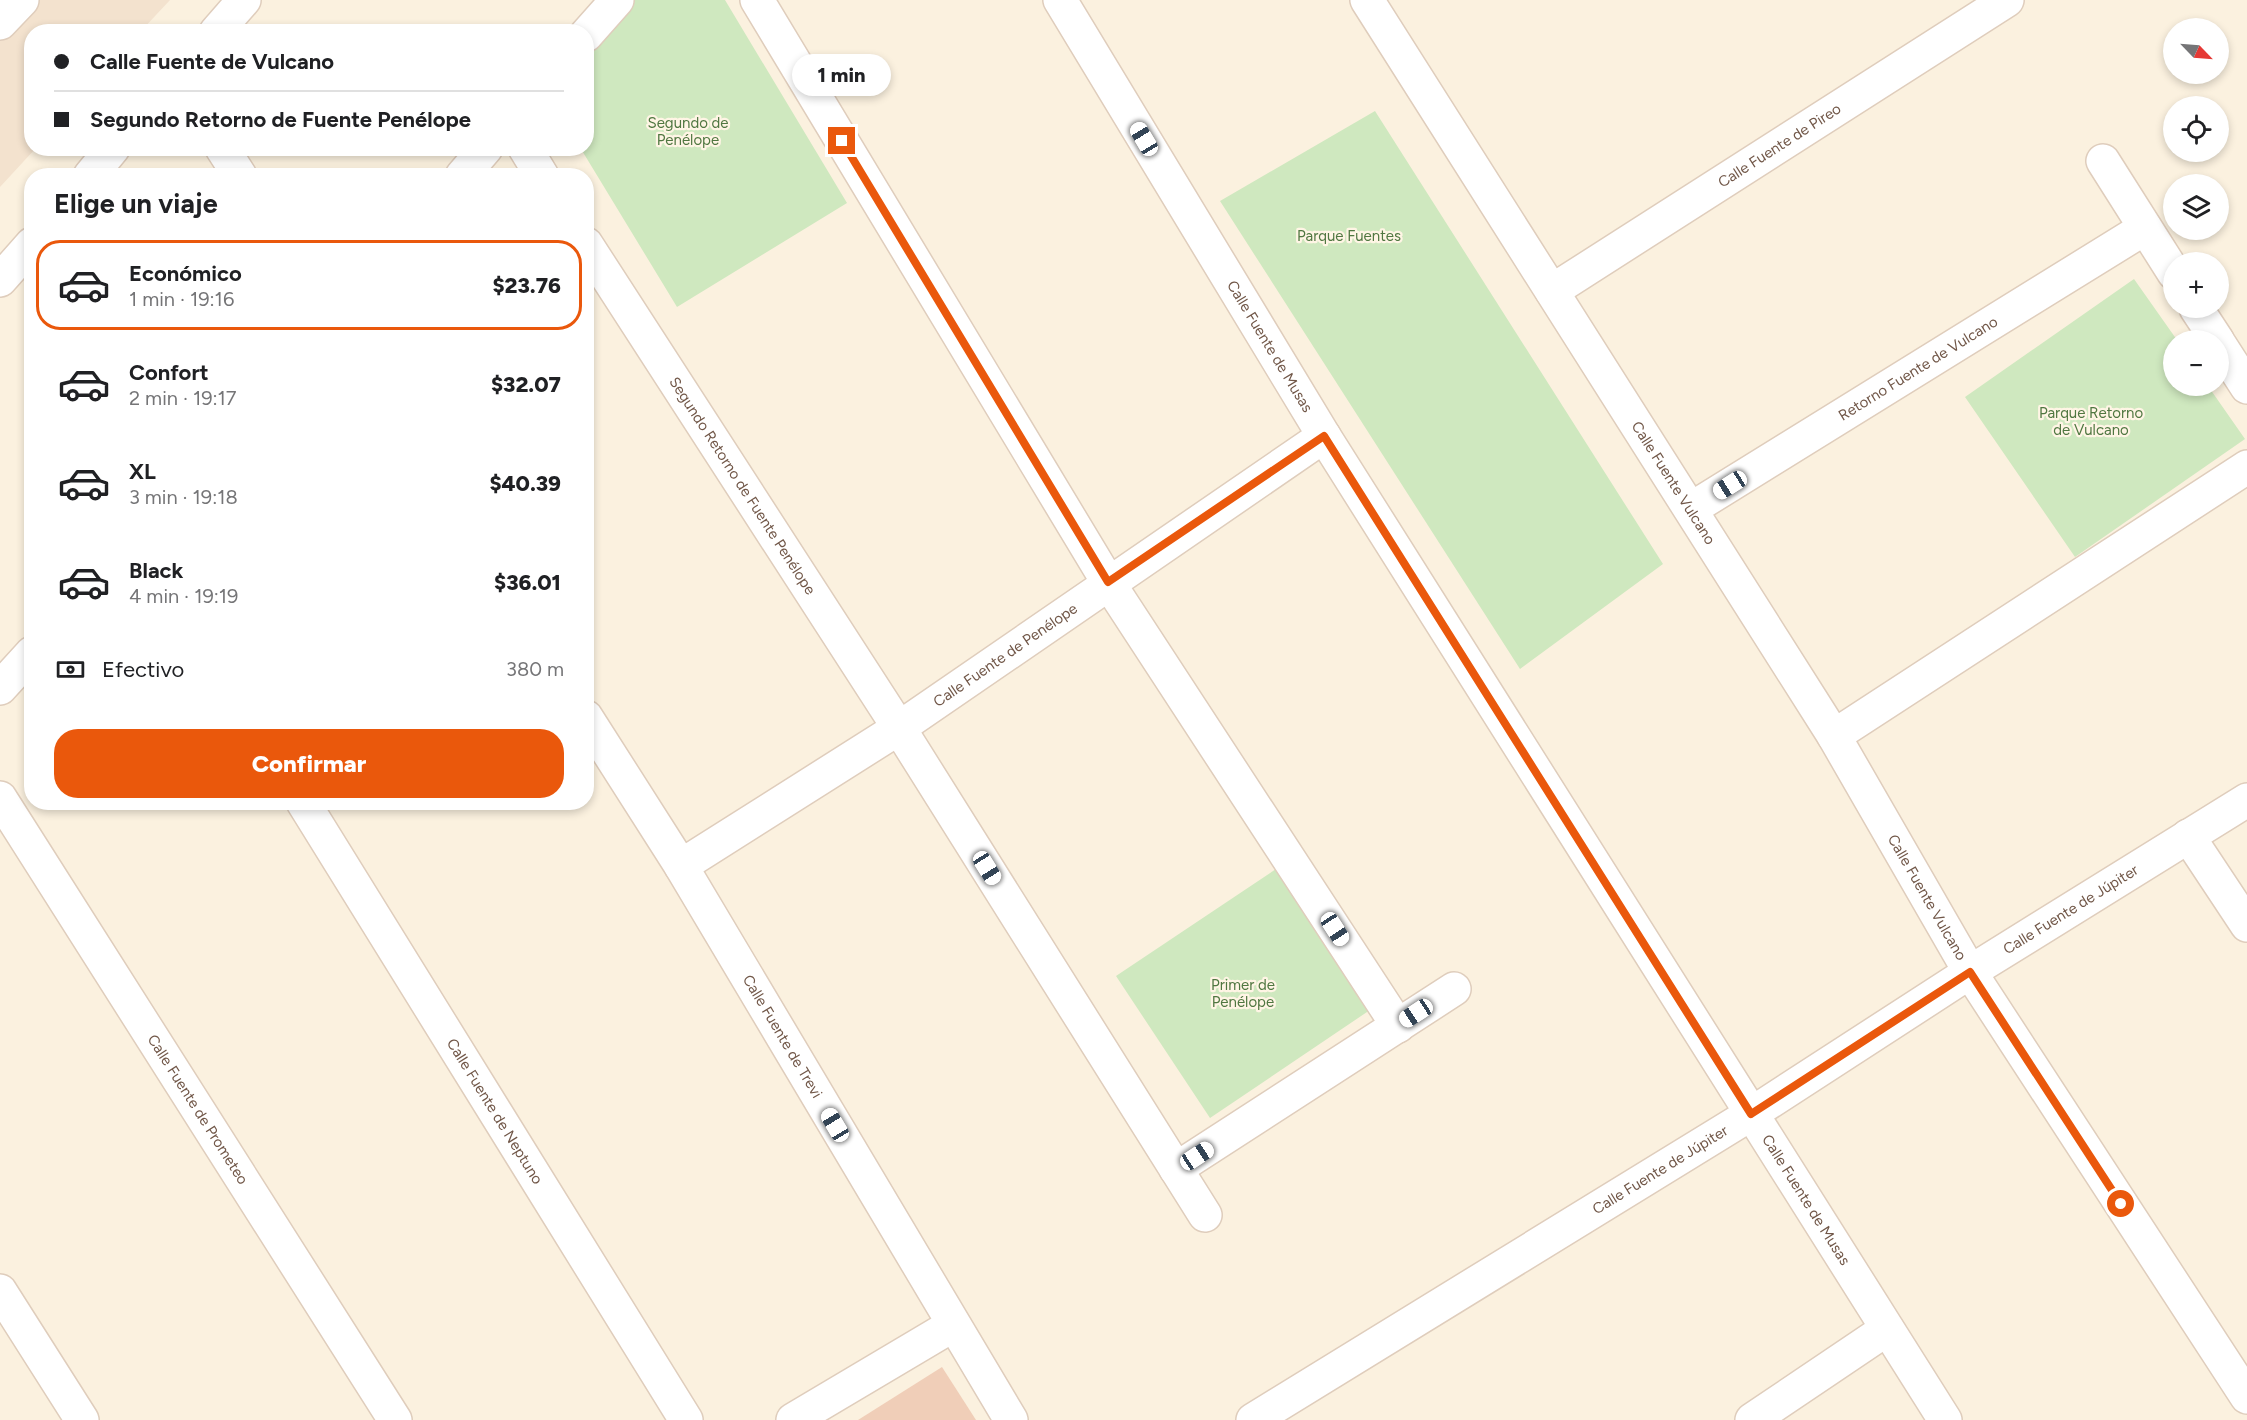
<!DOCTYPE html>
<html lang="es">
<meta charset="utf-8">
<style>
:root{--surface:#fff;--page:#f6f6f6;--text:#202124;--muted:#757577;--line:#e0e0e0;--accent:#ea580c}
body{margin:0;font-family:Figtree,sans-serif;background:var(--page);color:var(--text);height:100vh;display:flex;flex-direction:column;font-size:22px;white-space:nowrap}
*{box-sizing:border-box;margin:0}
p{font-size:20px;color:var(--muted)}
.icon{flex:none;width:33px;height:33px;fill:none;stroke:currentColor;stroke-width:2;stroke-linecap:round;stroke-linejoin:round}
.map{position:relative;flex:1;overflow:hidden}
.details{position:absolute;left:24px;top:168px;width:570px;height:642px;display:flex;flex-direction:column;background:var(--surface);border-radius:24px;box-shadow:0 3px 9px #0003}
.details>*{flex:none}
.guide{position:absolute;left:24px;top:24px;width:570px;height:132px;border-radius:24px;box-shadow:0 3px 9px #0003;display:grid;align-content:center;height:132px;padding:0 30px;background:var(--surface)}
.needle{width:39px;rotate:115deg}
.tools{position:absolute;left:2163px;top:18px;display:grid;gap:12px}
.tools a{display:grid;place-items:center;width:66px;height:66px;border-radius:50%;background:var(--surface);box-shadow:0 3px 9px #0003;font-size:30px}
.end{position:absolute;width:27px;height:27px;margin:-14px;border:8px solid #ea580c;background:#fff;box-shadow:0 0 0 3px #fff}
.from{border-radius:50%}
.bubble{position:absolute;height:42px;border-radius:21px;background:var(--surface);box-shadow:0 3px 9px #0003;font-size:20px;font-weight:800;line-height:42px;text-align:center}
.car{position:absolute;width:18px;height:36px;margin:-18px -9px;border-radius:8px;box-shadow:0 0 4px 2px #0007;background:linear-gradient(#fff 24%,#345 0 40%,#fff 0 76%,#345 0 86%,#fff 0)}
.guide b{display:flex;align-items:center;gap:21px;height:57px;font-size:22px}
.guide b+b{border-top:2px solid var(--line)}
.guide i{width:15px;height:15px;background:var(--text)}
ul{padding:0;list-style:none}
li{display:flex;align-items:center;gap:18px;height:90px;margin:0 12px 9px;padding:0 18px;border:3px solid transparent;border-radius:24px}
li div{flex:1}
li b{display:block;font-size:22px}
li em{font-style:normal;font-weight:800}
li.current{border-color:var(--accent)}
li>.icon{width:54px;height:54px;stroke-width:1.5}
h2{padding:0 30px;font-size:27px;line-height:72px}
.pay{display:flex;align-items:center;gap:15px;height:66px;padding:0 30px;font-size:22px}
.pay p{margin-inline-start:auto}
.primary-button{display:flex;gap:12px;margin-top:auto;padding:12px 30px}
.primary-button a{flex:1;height:69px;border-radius:24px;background:var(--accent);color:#fff;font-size:24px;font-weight:800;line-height:69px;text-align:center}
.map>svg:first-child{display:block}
.residential{fill:#f3e2ce}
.park{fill:#cfe8bf}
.building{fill:#f0ceb8}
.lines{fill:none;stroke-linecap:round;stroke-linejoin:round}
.minor-casing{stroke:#dfcdbc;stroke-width:36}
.minor{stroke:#fff;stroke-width:33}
.route{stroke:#ea580c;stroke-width:8}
.labels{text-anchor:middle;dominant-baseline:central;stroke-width:4.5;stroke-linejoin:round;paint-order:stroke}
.park-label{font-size:15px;fill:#507741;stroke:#fff5e5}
.street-label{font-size:15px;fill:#715748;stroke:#fff5e5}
</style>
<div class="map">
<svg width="2247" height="1420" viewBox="0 0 2247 1420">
<rect width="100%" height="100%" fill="#fbf1df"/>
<path class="residential" d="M 0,0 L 170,0 L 141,31 L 32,32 L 32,148 L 35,149 L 0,187 Z"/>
<path class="park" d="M 635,0 L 725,0 L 847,203 L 677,307 L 581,149 L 586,148 L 587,51 Z
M 1375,111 L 1663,564 L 1520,669 L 1220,201 Z
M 2134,279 L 2177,340 L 2174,340 L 2174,386 L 2208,386 L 2245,439 L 2075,557 L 1965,397 Z
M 1276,869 L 1370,1010 L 1210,1118 L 1116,976 Z"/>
<path class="building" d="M 942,1367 L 976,1420 L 858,1420 Z"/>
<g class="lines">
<g class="minor-casing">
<g id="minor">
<path d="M 757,0 L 1108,582 L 1398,1026"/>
<path id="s1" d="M 1060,0 L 1324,436 L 1945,1420"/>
<path id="s2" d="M 1367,0 L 1834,736 L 1970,972 L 2247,1397"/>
<path d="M 0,23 L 22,0"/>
<path d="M 216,32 L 244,0"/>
<path d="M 586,35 L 617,0"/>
<path d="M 222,148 L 240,176"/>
<path d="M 525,148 L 542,176"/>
<path d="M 2103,161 L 2174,273"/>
<path d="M 90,176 L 113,148"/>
<path d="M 462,176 L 486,148"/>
<path id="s3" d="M 586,244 L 899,728 L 1205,1215"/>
<path d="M 0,280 L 32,244"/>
<path id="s4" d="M 1552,291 L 2007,0"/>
<path d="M 2196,308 L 2217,340"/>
<path d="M 2218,342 L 2247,387"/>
<path id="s5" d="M 1691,509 L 2145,228"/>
<path d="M 0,688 L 32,653"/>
<path id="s6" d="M 586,717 L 681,866 L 1011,1420"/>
<path d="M 1834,736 L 2247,467"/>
<path id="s7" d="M 0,798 L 395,1420"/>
<path id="s8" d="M 303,802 L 686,1420"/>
<path d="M 2188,836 L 2247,925"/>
<path id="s9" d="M 681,866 L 899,728 L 1324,436"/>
<path d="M 1176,1169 L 1454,989"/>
<path d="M 0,1291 L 82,1420"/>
<path d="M 793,1420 L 953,1325"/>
<path id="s10" d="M 1253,1420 L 1751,1114 L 1970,972 L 2247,800"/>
<path d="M 1752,1420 L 1887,1329"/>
</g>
</g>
<use href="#minor" class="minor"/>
</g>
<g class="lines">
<path class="route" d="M 842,141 L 1108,582 L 1324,436 L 1751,1114 L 1970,972 L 2121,1204"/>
</g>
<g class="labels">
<g class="park-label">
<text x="688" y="123">Segundo de<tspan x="688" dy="17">Penélope</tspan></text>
<text x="1349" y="236">Parque Fuentes</text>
<text x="2091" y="413">Parque Retorno<tspan x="2091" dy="17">de Vulcano</tspan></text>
<text x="1243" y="985">Primer de<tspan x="1243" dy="17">Penélope</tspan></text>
</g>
<g class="street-label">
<text stroke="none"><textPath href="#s4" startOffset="270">Calle Fuente de Pireo</textPath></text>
<text stroke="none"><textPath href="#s1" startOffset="405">Calle Fuente de Musas</textPath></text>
<text stroke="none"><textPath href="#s5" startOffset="267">Retorno Fuente de Vulcano</textPath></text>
<text stroke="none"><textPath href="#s2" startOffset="572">Calle Fuente Vulcano</textPath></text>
<text stroke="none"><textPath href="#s3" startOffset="288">Segundo Retorno de Fuente Penélope</textPath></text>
<text stroke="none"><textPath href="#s9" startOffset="387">Calle Fuente de Penélope</textPath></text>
<text stroke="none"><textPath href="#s2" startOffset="1058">Calle Fuente Vulcano</textPath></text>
<text stroke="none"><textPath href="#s10" startOffset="964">Calle Fuente de Júpiter</textPath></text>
<text stroke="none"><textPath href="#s6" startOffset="375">Calle Fuente de Trevi</textPath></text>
<text stroke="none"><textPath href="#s7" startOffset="369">Calle Fuente de Prometeo</textPath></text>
<text stroke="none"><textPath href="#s8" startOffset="364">Calle Fuente de Neptuno</textPath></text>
<text stroke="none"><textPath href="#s10" startOffset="478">Calle Fuente de Júpiter</textPath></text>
<text stroke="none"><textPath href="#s1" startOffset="1413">Calle Fuente de Musas</textPath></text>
</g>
</g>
</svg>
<div class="tools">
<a><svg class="needle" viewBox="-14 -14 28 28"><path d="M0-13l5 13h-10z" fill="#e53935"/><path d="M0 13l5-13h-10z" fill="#757577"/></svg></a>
<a><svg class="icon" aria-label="locate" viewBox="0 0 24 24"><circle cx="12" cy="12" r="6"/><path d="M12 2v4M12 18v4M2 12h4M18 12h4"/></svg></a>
<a><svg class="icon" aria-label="layers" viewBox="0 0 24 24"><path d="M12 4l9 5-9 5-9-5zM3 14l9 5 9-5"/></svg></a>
<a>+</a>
<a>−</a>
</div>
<i class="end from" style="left:2121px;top:1204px"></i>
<i class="end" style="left:842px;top:141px"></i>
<div class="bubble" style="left:792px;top:54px;width:99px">1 min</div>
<i class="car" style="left:1144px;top:139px;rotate:329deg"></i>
<i class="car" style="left:1730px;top:485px;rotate:238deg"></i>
<i class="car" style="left:987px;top:868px;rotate:148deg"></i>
<i class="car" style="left:1335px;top:929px;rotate:147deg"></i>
<i class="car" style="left:1416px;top:1013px;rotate:237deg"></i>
<i class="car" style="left:835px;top:1125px;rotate:329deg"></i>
<i class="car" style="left:1197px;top:1156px;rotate:57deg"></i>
<div class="guide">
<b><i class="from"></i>Calle Fuente de Vulcano</b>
<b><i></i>Segundo Retorno de Fuente Penélope</b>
</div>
<section class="details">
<h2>Elige un viaje</h2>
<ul>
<li class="current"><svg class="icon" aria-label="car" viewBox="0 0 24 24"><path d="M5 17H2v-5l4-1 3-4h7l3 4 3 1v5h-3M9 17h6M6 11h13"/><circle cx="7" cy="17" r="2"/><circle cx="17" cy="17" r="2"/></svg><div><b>Económico</b><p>1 min · 19:16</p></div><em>$23.76</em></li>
<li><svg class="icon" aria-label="car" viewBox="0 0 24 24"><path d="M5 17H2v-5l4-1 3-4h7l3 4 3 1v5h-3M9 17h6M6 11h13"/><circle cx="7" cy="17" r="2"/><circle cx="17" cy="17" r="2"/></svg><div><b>Confort</b><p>2 min · 19:17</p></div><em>$32.07</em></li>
<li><svg class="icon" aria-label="car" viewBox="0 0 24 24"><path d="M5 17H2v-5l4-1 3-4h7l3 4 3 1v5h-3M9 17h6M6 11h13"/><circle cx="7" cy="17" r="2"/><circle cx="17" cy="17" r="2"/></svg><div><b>XL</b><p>3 min · 19:18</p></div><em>$40.39</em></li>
<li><svg class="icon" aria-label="car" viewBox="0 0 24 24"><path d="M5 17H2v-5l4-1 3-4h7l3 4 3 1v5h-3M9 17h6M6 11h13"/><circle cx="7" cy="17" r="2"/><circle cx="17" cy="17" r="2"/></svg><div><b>Black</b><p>4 min · 19:19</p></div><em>$36.01</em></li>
</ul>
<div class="pay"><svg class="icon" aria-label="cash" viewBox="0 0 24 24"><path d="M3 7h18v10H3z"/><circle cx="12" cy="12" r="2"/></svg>Efectivo<p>380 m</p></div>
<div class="primary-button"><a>Confirmar</a></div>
</section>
</div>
